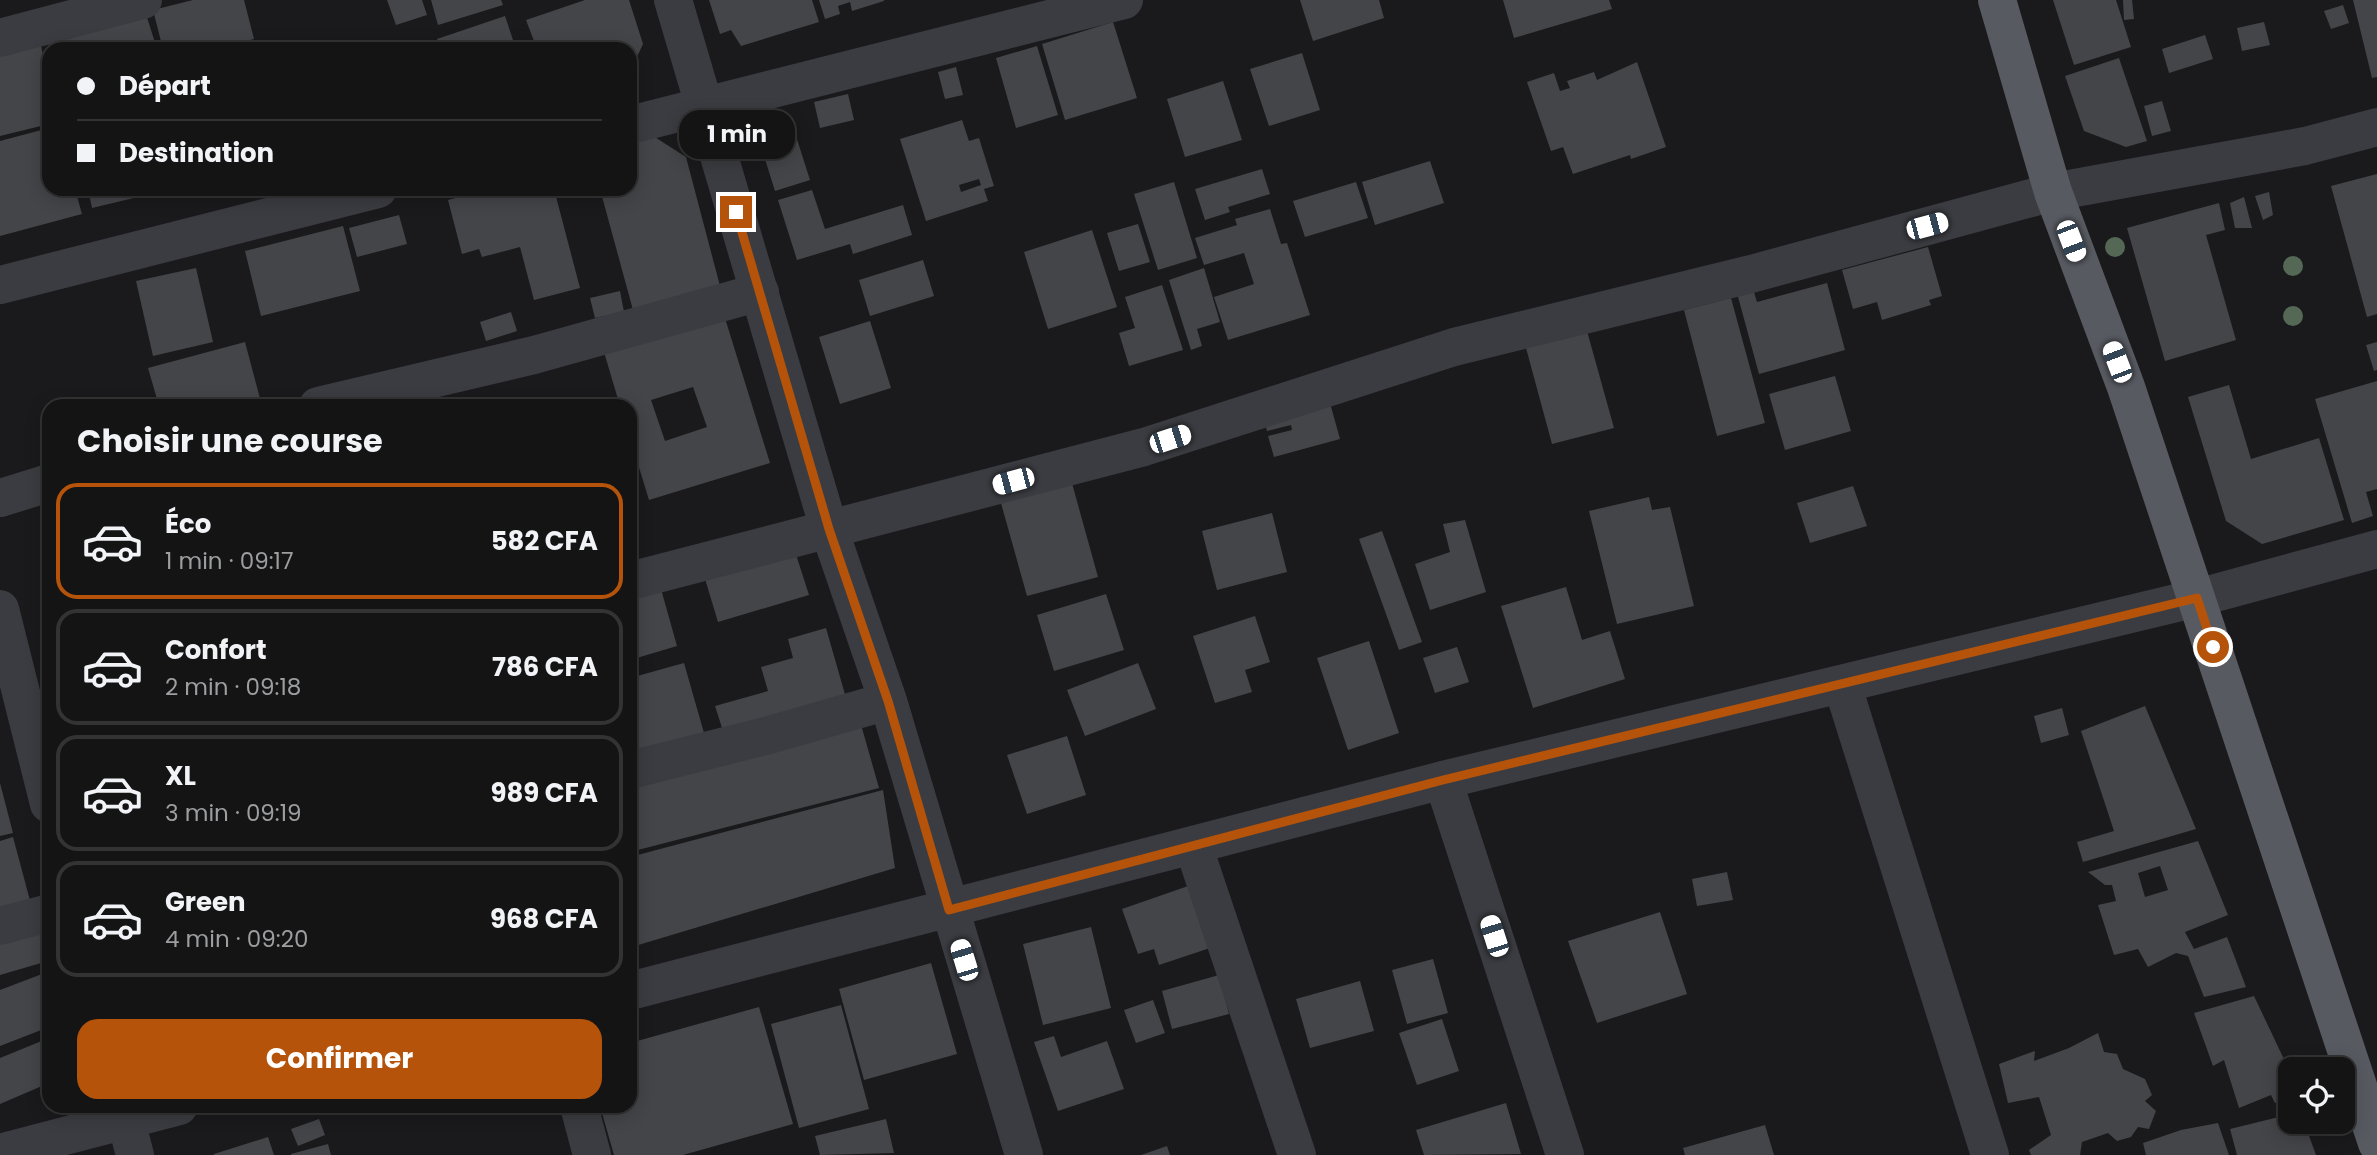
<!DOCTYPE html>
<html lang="fr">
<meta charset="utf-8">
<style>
:root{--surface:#141415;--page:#212122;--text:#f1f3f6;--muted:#9d9ea0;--line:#333334;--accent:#b45309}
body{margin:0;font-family:Poppins,sans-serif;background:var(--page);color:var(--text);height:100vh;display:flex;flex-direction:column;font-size:26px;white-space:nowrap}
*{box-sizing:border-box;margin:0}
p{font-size:23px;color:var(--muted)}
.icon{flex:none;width:38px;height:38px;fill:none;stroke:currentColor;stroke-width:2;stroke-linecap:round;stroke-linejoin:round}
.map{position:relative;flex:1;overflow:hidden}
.sheet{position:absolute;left:42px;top:399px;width:595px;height:714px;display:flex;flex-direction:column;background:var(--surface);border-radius:21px;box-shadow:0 4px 18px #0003,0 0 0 2px var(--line)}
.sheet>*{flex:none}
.banner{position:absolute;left:42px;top:42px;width:595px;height:154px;border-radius:21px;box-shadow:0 4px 18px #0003,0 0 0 2px var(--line);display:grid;align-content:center;height:154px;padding:0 35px;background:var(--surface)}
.controls{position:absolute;left:2278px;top:1057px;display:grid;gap:14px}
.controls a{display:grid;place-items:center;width:77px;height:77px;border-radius:14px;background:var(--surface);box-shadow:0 4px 18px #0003,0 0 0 2px var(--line);font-size:35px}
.end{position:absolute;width:32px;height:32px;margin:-16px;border:9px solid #b45309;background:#fff;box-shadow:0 0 0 4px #fff}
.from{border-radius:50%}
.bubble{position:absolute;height:49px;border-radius:21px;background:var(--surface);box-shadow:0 4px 18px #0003,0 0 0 2px var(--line);font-size:23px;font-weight:700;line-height:49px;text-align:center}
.car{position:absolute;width:21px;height:42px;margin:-21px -10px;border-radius:9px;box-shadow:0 0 5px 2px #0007;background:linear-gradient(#fff 24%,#345 0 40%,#fff 0 76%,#345 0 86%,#fff 0)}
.banner b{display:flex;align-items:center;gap:24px;height:66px;font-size:26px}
.banner b+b{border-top:2px solid var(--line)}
.banner i{width:18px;height:18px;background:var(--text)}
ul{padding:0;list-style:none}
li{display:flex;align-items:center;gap:21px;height:116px;margin:0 14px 10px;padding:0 21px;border:4px solid var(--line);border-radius:21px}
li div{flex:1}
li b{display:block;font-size:26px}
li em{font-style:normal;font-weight:700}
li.selected{border-color:var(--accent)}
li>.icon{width:63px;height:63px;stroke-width:1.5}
h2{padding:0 35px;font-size:32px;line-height:84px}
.primary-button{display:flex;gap:14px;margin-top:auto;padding:14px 35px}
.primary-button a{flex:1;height:80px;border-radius:21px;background:var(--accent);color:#fff;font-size:28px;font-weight:700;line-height:80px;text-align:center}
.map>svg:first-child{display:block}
.building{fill:#444549;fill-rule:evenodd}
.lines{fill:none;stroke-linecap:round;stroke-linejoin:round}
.minor{stroke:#3b3c41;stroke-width:38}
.major{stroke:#575a61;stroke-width:38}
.tree{fill:#546855}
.route{stroke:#b45309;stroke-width:9}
</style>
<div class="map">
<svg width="2377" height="1155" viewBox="0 0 2377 1155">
<rect width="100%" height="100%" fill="#1a1a1c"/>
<path class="building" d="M 193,0 L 244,0 L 254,39 L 215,49 L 163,49 L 153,10 Z
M 387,0 L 422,0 L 427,15 L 396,25 Z
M 431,0 L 501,0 L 503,5 L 438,25 Z
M 585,0 L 629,0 L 643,44 L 630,72 L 630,49 L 537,49 L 526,20 Z
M 709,0 L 812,0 L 819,22 L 741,46 L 731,30 L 720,34 Z
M 819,0 L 884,0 L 884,1 L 852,11 L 850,2 L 838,6 L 840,14 L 825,19 Z
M 1300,0 L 1379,0 L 1384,18 L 1313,41 Z
M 1503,0 L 1609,0 L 1612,9 L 1514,38 Z
M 2053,0 L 2116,0 L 2131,47 L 2074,65 Z
M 2123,0 L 2132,0 L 2134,19 L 2124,20 Z
M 2353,0 L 2377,0 L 2377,77 L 2372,78 Z
M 2343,5 L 2349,23 L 2331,29 L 2324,11 Z
M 145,11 L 157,49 L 51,49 L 48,42 Z
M 505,16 L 516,49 L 441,49 L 437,39 Z
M 1113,22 L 1137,98 L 1065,120 L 1042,44 Z
M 2264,22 L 2270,45 L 2242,51 L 2237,28 Z
M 38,33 L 49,81 L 49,124 L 0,136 L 0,42 Z
M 2205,35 L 2213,59 L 2169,73 L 2162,49 Z
M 1037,46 L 1058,115 L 1016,128 L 996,58 Z
M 1302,53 L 1320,110 L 1269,126 L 1250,69 Z
M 2119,58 L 2147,141 L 2126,147 L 2084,131 L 2065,76 Z
M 1637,62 L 1666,147 L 1631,159 L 1630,155 L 1573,174 L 1563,147 L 1551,151 L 1527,82 L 1554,73 L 1560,91 L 1570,88 L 1567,81 L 1594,72 L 1597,80 Z
M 956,67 L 963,95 L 945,99 L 938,72 Z
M 1223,81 L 1242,140 L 1185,157 L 1167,99 Z
M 848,94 L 854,120 L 820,128 L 814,102 Z
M 2162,101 L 2171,131 L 2152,136 L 2144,106 Z
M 962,120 L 969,141 L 979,138 L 994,186 L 984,189 L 988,201 L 926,221 L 900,139 ZM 979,179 L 981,185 L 961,192 L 959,185 Z
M 49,128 L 49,189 L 75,189 L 82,214 L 0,236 L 0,141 Z
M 795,133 L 810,180 L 775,191 L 760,143 Z
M 650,134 L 686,157 L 720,286 L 633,310 L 600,189 L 630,189 L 630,139 Z
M 1430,161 L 1444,203 L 1375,225 L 1362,182 Z
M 1262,169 L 1270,194 L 1228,207 L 1230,212 L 1205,220 L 1195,189 Z
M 2377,174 L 2377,314 L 2367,317 L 2331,186 Z
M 1174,182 L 1197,258 L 1158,270 L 1134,194 Z
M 1356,182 L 1368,218 L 1305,237 L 1293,201 Z
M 88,189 L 167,189 L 167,190 L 92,208 Z
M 488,189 L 554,189 L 580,288 L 534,300 L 520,247 L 482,257 L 479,249 L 462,254 L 448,200 Z
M 812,190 L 825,229 L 903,205 L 912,235 L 853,254 L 850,244 L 797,260 L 778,200 Z
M 2269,192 L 2273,215 L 2263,220 L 2255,196 Z
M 2244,197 L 2252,228 L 2235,228 L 2230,203 Z
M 2219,203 L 2225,230 L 2206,235 L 2236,340 L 2165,361 L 2127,228 Z
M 1270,209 L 1281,244 L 1287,243 L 1310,315 L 1228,340 L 1214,297 L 1254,284 L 1244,253 L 1204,265 L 1195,238 L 1237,225 L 1235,219 Z
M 399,215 L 407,244 L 357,257 L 349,228 Z
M 1138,224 L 1150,262 L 1119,271 L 1107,233 Z
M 343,226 L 360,291 L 261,316 L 245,251 Z
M 1092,230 L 1117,307 L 1048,329 L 1024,252 Z
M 1928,247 L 1942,296 L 1929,300 L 1931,305 L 1882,320 L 1877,302 L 1853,309 L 1842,270 Z
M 923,260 L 934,296 L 870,316 L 859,280 Z
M 196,268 L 213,342 L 153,356 L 136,281 Z
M 1204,268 L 1220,322 L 1197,329 L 1202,346 L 1191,350 L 1169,280 Z
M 1827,283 L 1845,350 L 1759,374 L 1737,293 L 1753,289 L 1757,302 Z
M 1162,285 L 1183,350 L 1129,366 L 1119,333 L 1135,328 L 1125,297 Z
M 620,291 L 624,312 L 595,318 L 590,298 Z
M 1731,298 L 1765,423 L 1717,436 L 1684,310 Z
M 511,312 L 517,331 L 486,341 L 480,322 Z
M 724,315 L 770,463 L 649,500 L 630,438 L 630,406 L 620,406 L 604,352 ZM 693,387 L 707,427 L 665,441 L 651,400 Z
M 870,321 L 891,388 L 840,404 L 819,337 Z
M 1587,331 L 1614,428 L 1552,444 L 1526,348 Z
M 245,342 L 262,406 L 159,406 L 148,368 Z
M 2377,342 L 2377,370 L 2374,371 L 2366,345 Z
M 1835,376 L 1851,431 L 1785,450 L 1769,394 Z
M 2377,381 L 2377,489 L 2366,492 L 2373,516 L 2352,523 L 2315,399 Z
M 2229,385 L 2251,459 L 2319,438 L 2344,520 L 2262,544 L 2226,521 L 2188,397 Z
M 1330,403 L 1340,439 L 1274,457 L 1268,436 L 1292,430 L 1291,425 L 1267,431 L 1264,420 Z
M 1070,476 L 1098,577 L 1027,596 L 999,496 Z
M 1853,486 L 1867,526 L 1810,543 L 1797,503 Z
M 1649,497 L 1652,510 L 1670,507 L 1694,606 L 1617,624 L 1589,511 Z
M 49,508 L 49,538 L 48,538 L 40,510 Z
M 1272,513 L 1287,572 L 1217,590 L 1202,531 Z
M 1465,520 L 1486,592 L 1430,610 L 1415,564 L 1450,552 L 1443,524 Z
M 1382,531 L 1422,642 L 1399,650 L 1359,539 Z
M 792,542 L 809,595 L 718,622 L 702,569 Z
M 659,582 L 677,646 L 630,660 L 630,590 Z
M 1566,587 L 1582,640 L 1610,631 L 1625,679 L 1533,708 L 1501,606 Z
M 1106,594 L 1124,650 L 1054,671 L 1037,615 Z
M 1255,616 L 1270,662 L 1245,670 L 1252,692 L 1215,703 L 1193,636 Z
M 826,628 L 846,698 L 724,734 L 715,706 L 768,691 L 761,667 L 793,658 L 788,639 Z
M 1369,641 L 1399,733 L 1348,750 L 1317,658 Z
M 1457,647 L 1469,682 L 1435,693 L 1423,658 Z
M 684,663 L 704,733 L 630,754 L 630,678 Z
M 1138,663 L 1156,709 L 1085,736 L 1067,690 Z
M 2145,706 L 2196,829 L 2083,862 L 2077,842 L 2114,831 L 2081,731 Z
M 2062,708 L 2069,735 L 2041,743 L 2034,716 Z
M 860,721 L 879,788 L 630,852 L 630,775 Z
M 1067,736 L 1086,795 L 1027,814 L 1007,755 Z
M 0,783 L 13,833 L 0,836 Z
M 883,790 L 895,868 L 635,946 L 634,942 L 630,943 L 630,857 Z
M 13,837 L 32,908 L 0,917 L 0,841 Z
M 2198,841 L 2228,915 L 2185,932 L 2194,949 L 2227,937 L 2246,987 L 2204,997 L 2188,956 L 2176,953 L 2148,967 L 2138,949 L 2114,955 L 2098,905 L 2116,901 L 2112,885 L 2105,885 L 2088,872 ZM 2160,866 L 2168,890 L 2145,897 L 2138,873 Z
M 1727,872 L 1733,900 L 1697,906 L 1692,879 Z
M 1191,885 L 1213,947 L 1159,965 L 1154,949 L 1138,954 L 1122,909 Z
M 1660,912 L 1687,994 L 1597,1023 L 1568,941 Z
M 37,922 L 48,961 L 0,975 L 0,932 Z
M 1091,927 L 1111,1008 L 1043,1025 L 1023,944 Z
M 1433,959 L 1448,1013 L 1407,1024 L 1392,970 Z
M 931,963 L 957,1054 L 864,1080 L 839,989 Z
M 42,974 L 49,992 L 49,1027 L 0,1046 L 0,990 Z
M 1219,975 L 1229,1014 L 1172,1029 L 1162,991 Z
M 1360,981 L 1374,1031 L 1310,1048 L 1296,999 Z
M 2254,996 L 2291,1074 L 2291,1101 L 2275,1103 L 2271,1095 L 2239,1108 L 2224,1060 L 2213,1066 L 2194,1013 Z
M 1153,1000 L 1165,1033 L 1136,1043 L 1124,1010 Z
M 841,1005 L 869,1109 L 799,1128 L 771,1024 Z
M 759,1007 L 793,1124 L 683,1155 L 614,1155 L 600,1106 L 630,1106 L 630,1043 Z
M 1442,1019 L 1459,1071 L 1417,1085 L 1399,1033 Z
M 2098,1033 L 2104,1052 L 2117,1054 L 2123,1069 L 2145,1079 L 2152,1095 L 2145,1101 L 2156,1111 L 2149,1129 L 2138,1127 L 2131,1137 L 2117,1141 L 2108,1133 L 2082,1142 L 2080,1155 L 2031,1155 L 2029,1150 L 2051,1135 L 2039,1097 L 2008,1103 L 1999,1064 L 2035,1051 L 2034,1061 L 2069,1048 Z
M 1054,1036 L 1061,1057 L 1107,1041 L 1124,1089 L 1058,1111 L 1034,1042 Z
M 49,1038 L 49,1083 L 0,1104 L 0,1058 Z
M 1506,1103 L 1521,1154 L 1424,1155 L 1416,1130 Z
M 2291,1114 L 2291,1122 L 2304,1122 L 2316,1155 L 2237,1155 L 2230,1129 Z
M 319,1119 L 325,1135 L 298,1146 L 291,1129 Z
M 886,1119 L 894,1153 L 820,1155 L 815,1136 Z
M 2218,1123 L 2229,1155 L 2146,1155 L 2143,1143 L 2181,1130 Z
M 1765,1125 L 1774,1155 L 1685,1155 L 1683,1148 Z
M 268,1137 L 274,1155 L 214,1155 L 214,1154 Z
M 328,1144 L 331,1155 L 291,1155 L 291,1154 Z
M 1167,1146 L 1170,1155 L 1141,1155 Z"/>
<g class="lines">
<path class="minor" d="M 673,0 L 829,529 L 888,701 L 1024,1155
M 0,38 L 143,0
M 630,125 L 1124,0
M 0,285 L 378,189
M 318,406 L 534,355 L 760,292
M 0,498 L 49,483
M 630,581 L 1144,447 L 1454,347 L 1751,274 L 2053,192 L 2305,146 L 2377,127
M 0,609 L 49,804
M 1842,684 L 1990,1155
M 630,770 L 769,735 L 888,701
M 1443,780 L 1565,1155
M 1193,845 L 1297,1155
M 0,926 L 49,913
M 630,991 L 1443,780 L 2197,598 L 2377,549
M 122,1106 L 135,1155
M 579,1106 L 592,1155
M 0,1153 L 179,1106"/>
<path class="major" d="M 1997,0 L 2053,192 L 2126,387 L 2377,1143"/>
</g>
<g class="tree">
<circle cx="2115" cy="247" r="10"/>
<circle cx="2293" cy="266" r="10"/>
<circle cx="2293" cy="316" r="10"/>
</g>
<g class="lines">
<path class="route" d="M 736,212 L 829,529 L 888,701 L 949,910 L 1443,780 L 2197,598 L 2213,647"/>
</g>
</svg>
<div class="controls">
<a><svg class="icon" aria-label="locate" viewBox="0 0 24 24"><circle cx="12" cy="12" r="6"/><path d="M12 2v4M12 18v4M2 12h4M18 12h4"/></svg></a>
</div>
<i class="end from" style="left:2213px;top:647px"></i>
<i class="end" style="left:736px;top:212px"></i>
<div class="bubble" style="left:679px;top:110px;width:116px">1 min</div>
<i class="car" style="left:1927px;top:226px;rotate:75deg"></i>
<i class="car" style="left:2071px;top:241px;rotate:159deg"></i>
<i class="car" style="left:2117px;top:362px;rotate:339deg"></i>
<i class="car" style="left:1170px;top:439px;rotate:72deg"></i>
<i class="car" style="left:1013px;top:481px;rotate:255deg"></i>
<i class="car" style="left:1494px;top:936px;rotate:342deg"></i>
<i class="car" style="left:964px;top:960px;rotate:343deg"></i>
<div class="banner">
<b><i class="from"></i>Départ</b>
<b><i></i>Destination</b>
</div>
<section class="sheet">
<h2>Choisir une course</h2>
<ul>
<li class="selected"><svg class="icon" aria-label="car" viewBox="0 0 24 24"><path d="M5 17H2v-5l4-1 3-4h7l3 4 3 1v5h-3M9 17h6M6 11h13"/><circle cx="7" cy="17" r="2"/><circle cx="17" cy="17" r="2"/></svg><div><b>Éco</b><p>1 min · 09:17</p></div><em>582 CFA</em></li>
<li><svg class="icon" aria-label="car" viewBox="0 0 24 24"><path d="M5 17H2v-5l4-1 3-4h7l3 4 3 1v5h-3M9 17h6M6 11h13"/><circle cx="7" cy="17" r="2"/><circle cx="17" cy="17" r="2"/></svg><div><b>Confort</b><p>2 min · 09:18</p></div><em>786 CFA</em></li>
<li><svg class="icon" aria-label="car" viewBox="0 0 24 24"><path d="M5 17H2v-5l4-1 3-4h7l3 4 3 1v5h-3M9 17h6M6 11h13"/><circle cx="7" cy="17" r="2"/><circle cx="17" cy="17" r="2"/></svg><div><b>XL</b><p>3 min · 09:19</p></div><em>989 CFA</em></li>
<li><svg class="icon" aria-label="car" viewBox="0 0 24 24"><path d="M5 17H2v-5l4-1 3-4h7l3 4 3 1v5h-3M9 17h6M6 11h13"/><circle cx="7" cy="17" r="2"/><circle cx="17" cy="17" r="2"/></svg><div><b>Green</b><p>4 min · 09:20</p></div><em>968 CFA</em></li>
</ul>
<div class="primary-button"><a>Confirmer</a></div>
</section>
</div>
